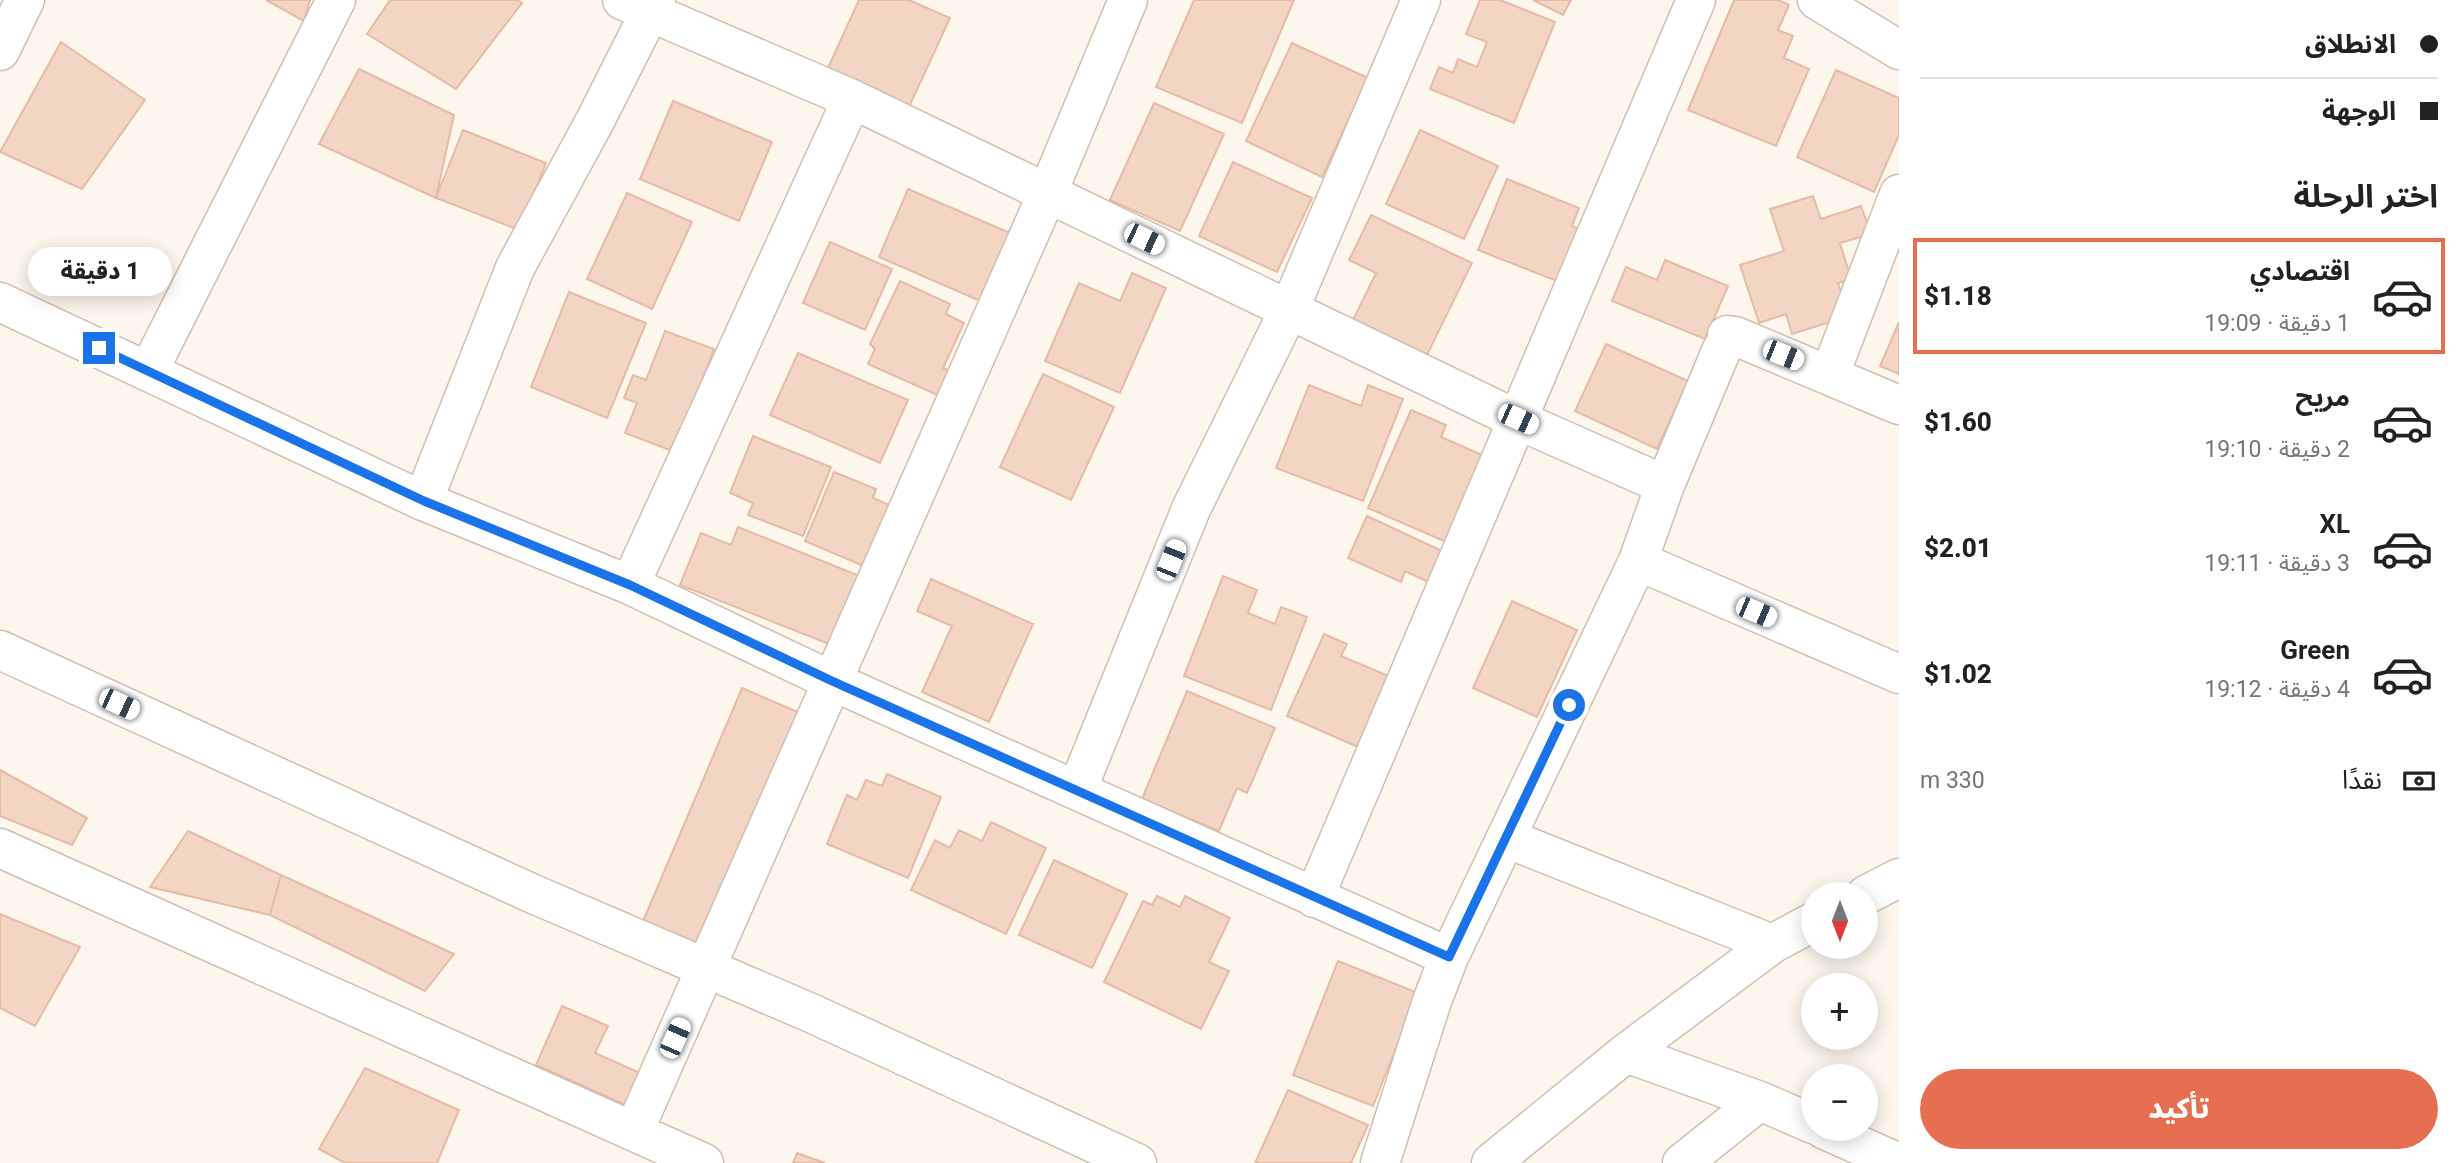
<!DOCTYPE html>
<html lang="ar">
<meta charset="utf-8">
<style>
:root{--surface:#fff;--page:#f2f2f2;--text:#222;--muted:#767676;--line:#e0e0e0;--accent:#e76f51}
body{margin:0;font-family:Roboto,"Noto Sans Arabic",sans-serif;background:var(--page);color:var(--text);direction:rtl;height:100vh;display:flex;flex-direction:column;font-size:26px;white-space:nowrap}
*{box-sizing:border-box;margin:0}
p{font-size:23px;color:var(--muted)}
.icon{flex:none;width:38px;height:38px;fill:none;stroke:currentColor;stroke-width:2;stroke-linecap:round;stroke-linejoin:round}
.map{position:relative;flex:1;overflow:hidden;direction:ltr}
.details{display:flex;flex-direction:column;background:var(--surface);width:560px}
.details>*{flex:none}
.top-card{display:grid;align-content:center;height:154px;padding:0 21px;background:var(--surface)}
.needle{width:46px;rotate:180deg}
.buttons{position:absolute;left:1801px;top:882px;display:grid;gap:14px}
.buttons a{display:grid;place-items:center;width:77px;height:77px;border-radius:50%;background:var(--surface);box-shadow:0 4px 18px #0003;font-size:35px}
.end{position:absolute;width:32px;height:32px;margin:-16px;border:9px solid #1a73e8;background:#fff;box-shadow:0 0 0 4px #fff}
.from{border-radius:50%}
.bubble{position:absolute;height:49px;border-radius:24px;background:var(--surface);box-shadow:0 4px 18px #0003;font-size:23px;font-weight:800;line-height:49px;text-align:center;direction:rtl}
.car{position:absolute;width:21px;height:42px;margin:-21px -10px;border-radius:9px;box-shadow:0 0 5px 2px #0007;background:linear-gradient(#fff 24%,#345 0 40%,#fff 0 76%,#345 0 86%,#fff 0)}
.top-card b{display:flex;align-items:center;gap:24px;height:66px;font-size:26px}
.top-card b+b{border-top:2px solid var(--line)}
.top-card i{width:18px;height:18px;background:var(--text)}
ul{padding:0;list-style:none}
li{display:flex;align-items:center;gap:21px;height:116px;margin:0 14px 10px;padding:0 7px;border:4px solid transparent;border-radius:0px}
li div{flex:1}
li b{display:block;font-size:26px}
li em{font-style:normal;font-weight:800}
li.current{border-color:var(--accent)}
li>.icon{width:63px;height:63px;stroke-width:1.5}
h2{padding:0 21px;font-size:32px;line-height:84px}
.pay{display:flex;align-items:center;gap:18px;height:77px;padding:0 21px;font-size:26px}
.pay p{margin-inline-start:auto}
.cta{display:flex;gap:14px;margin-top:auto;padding:14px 21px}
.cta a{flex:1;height:80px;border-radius:42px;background:var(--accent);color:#fff;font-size:28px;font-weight:800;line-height:80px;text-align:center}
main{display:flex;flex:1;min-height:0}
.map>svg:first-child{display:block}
.building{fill:#f3d5c3;stroke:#e6bba3;stroke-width:2}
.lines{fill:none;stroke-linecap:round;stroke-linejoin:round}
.minor-casing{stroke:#d1beb0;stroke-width:41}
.minor{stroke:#fff;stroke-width:38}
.route{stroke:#1a73e8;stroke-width:9}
</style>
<main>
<section class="details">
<div class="top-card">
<b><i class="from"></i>الانطلاق</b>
<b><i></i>الوجهة</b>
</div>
<h2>اختر الرحلة</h2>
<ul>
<li class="current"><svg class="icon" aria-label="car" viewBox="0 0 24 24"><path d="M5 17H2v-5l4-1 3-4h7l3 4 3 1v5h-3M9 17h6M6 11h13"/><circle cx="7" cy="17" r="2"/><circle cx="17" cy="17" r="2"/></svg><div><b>اقتصادي</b><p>1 دقيقة · 19:09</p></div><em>$1.18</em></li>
<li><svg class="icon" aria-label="car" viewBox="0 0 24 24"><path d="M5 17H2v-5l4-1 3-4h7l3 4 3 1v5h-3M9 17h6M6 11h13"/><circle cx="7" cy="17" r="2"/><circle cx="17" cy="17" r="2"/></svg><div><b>مريح</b><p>2 دقيقة · 19:10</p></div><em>$1.60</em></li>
<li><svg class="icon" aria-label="car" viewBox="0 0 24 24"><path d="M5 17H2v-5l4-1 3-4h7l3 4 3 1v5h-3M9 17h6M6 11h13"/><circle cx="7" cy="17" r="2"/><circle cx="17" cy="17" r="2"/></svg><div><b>XL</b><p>3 دقيقة · 19:11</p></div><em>$2.01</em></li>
<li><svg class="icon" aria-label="car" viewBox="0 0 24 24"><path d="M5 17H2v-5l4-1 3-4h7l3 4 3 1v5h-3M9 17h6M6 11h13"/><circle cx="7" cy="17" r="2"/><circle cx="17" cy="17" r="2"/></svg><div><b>Green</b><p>4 دقيقة · 19:12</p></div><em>$1.02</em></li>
</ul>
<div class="pay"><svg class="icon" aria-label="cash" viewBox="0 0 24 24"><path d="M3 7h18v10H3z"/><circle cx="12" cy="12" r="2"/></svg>نقدًا<p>330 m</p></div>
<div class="cta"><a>تأكيد</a></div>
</section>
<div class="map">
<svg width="1899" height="1163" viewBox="0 0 1899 1163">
<rect width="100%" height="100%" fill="#fdf6ec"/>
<path class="building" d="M 266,0 L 310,0 L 304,21 Z
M 390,0 L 517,0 L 522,3 L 456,89 L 367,34 Z
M 859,0 L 909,0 L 950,18 L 909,107 L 827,70 Z
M 1194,0 L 1294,0 L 1242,123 L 1156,87 Z
M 1480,0 L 1500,0 L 1555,22 L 1514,123 L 1430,89 L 1439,67 L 1453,73 L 1458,59 L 1477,67 L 1487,42 L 1466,34 Z
M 1533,0 L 1571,0 L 1563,15 Z
M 1734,0 L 1778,0 L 1789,5 L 1778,30 L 1793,36 L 1784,58 L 1809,69 L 1776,146 L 1688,110 Z
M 61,42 L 145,100 L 82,189 L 0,152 Z
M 1292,43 L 1368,78 L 1322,177 L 1246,141 Z
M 359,69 L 454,115 L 436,198 L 319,144 Z
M 1836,70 L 1899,98 L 1899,135 L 1874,192 L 1797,157 Z
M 673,101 L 772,142 L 739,221 L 640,179 Z
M 1154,103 L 1224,134 L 1180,231 L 1110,200 Z
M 463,130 L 546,163 L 519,230 L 436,198 Z
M 1420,130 L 1498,166 L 1464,239 L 1386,204 Z
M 1233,162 L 1312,198 L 1277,272 L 1199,236 Z
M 1507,179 L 1579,208 L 1572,226 L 1583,231 L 1562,283 L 1478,250 Z
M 908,189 L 1010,233 L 980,301 L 879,257 Z
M 627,193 L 692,222 L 652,309 L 587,279 Z
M 1813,196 L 1821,219 L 1861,206 L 1871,234 L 1840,243 L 1851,279 L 1838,283 L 1849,316 L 1792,334 L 1786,314 L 1759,323 L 1740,265 L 1784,251 L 1770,209 Z
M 1371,215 L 1472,263 L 1427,355 L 1353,320 L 1376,273 L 1349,260 Z
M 830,242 L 892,269 L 865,330 L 803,303 Z
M 1665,260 L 1728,286 L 1705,339 L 1612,301 L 1626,267 L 1657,280 Z
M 1132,273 L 1166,288 L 1120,393 L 1045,361 L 1079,283 L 1120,301 Z
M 900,281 L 950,304 L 946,314 L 964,323 L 943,368 L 955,373 L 944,398 L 868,364 L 875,349 L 870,344 Z
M 569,292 L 646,323 L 607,418 L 531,387 Z
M 1899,322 L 1899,374 L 1880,366 Z
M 665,331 L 714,349 L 675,452 L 625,433 L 637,403 L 624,398 L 633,375 L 646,380 Z
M 1606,344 L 1688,381 L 1657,449 L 1575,411 Z
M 798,353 L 908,400 L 880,463 L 770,415 Z
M 1043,374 L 1114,407 L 1071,500 L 1000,467 Z
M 1309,385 L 1361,406 L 1368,385 L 1403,399 L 1363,501 L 1276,468 Z
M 1411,410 L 1446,425 L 1441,437 L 1491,459 L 1453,545 L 1368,508 Z
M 753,436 L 831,467 L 803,536 L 748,515 L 753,503 L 730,493 Z
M 834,472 L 876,489 L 873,498 L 894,507 L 868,568 L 805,541 Z
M 1367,516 L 1442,551 L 1428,582 L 1405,571 L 1401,582 L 1348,558 Z
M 738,527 L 862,577 L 834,646 L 680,585 L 701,533 L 731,545 Z
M 1223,576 L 1257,590 L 1248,613 L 1275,624 L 1281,607 L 1307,617 L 1271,710 L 1184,676 Z
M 931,579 L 1033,624 L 989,722 L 922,692 L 952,626 L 917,611 Z
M 1512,601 L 1577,630 L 1537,717 L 1473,688 Z
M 1324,634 L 1347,644 L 1341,656 L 1398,680 L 1367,751 L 1287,716 Z
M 742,688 L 807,716 L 705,953 L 641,926 Z
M 1187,691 L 1275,728 L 1247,793 L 1237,788 L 1219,831 L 1142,799 Z
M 0,770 L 87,818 L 72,845 L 0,816 Z
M 887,774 L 941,797 L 908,878 L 827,844 L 847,795 L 857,800 L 866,780 L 882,786 Z
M 991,822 L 1046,848 L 1006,934 L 911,890 L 935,840 L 950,848 L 959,830 L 982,841 Z
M 188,831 L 281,875 L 270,915 L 150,887 Z
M 1054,860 L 1127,894 L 1092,968 L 1019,935 Z
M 281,875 L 454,954 L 425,991 L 270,915 Z
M 1157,896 L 1180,907 L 1185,896 L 1230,918 L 1209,962 L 1229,971 L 1201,1029 L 1104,982 L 1143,901 L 1152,905 Z
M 0,914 L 80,947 L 35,1026 L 0,1008 Z
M 1338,961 L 1418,993 L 1373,1106 L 1293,1075 Z
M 562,1006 L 608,1026 L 595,1053 L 649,1077 L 635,1109 L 536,1065 Z
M 365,1068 L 459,1110 L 437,1163 L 345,1163 L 319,1149 Z
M 1288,1090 L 1368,1125 L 1351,1163 L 1255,1163 Z
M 797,1153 L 825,1163 L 793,1163 Z"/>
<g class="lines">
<g class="minor-casing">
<path id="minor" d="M 622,0 L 852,99 L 1518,420 L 1665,485
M 1817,0 L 1899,50
M 0,51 L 25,0
M 0,302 L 423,501 L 630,585 L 832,681 L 1449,957
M 148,372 L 336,0
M 1830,374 L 1899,194
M 423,501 L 515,268 L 596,119 L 656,0
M 1638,561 L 1899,674
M 630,585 L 852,99
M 0,650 L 531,893 L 811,1013 L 1137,1163
M 1077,790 L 1191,509 L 1289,310 L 1421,0
M 1506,838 L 1772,944
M 0,848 L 704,1163
M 1866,895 L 1899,878
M 1314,898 L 1696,0
M 1626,1053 L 1760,1101 L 1813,1124
M 1823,1129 L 1899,1163
M 634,1131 L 1048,192 L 1128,0
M 1380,1163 L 1432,1001 L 1449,957 L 1638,561 L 1665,485 L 1722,349 L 1728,342 L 1727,335 L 1735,336 L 1899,405
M 1491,1163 L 1626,1053 L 1772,944 L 1813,922
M 1682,1163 L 1760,1101"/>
</g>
<use href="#minor" class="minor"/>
</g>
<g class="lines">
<path class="route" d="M 99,348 L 424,501 L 630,585 L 832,681 L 1449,957 L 1569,705"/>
</g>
</svg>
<div class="buttons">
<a><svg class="needle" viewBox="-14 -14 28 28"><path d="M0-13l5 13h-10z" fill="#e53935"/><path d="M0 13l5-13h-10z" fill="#767676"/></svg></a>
<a>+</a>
<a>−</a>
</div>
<i class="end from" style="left:1569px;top:705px"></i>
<i class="end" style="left:99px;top:348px"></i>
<div class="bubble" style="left:28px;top:247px;width:144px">1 دقيقة</div>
<i class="car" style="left:1144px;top:239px;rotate:116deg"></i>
<i class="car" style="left:1783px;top:355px;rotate:112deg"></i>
<i class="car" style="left:1518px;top:419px;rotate:114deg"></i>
<i class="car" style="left:1171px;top:560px;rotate:22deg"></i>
<i class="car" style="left:1756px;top:612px;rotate:113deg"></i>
<i class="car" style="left:119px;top:704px;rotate:115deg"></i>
<i class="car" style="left:675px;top:1038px;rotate:24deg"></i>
</div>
</main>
